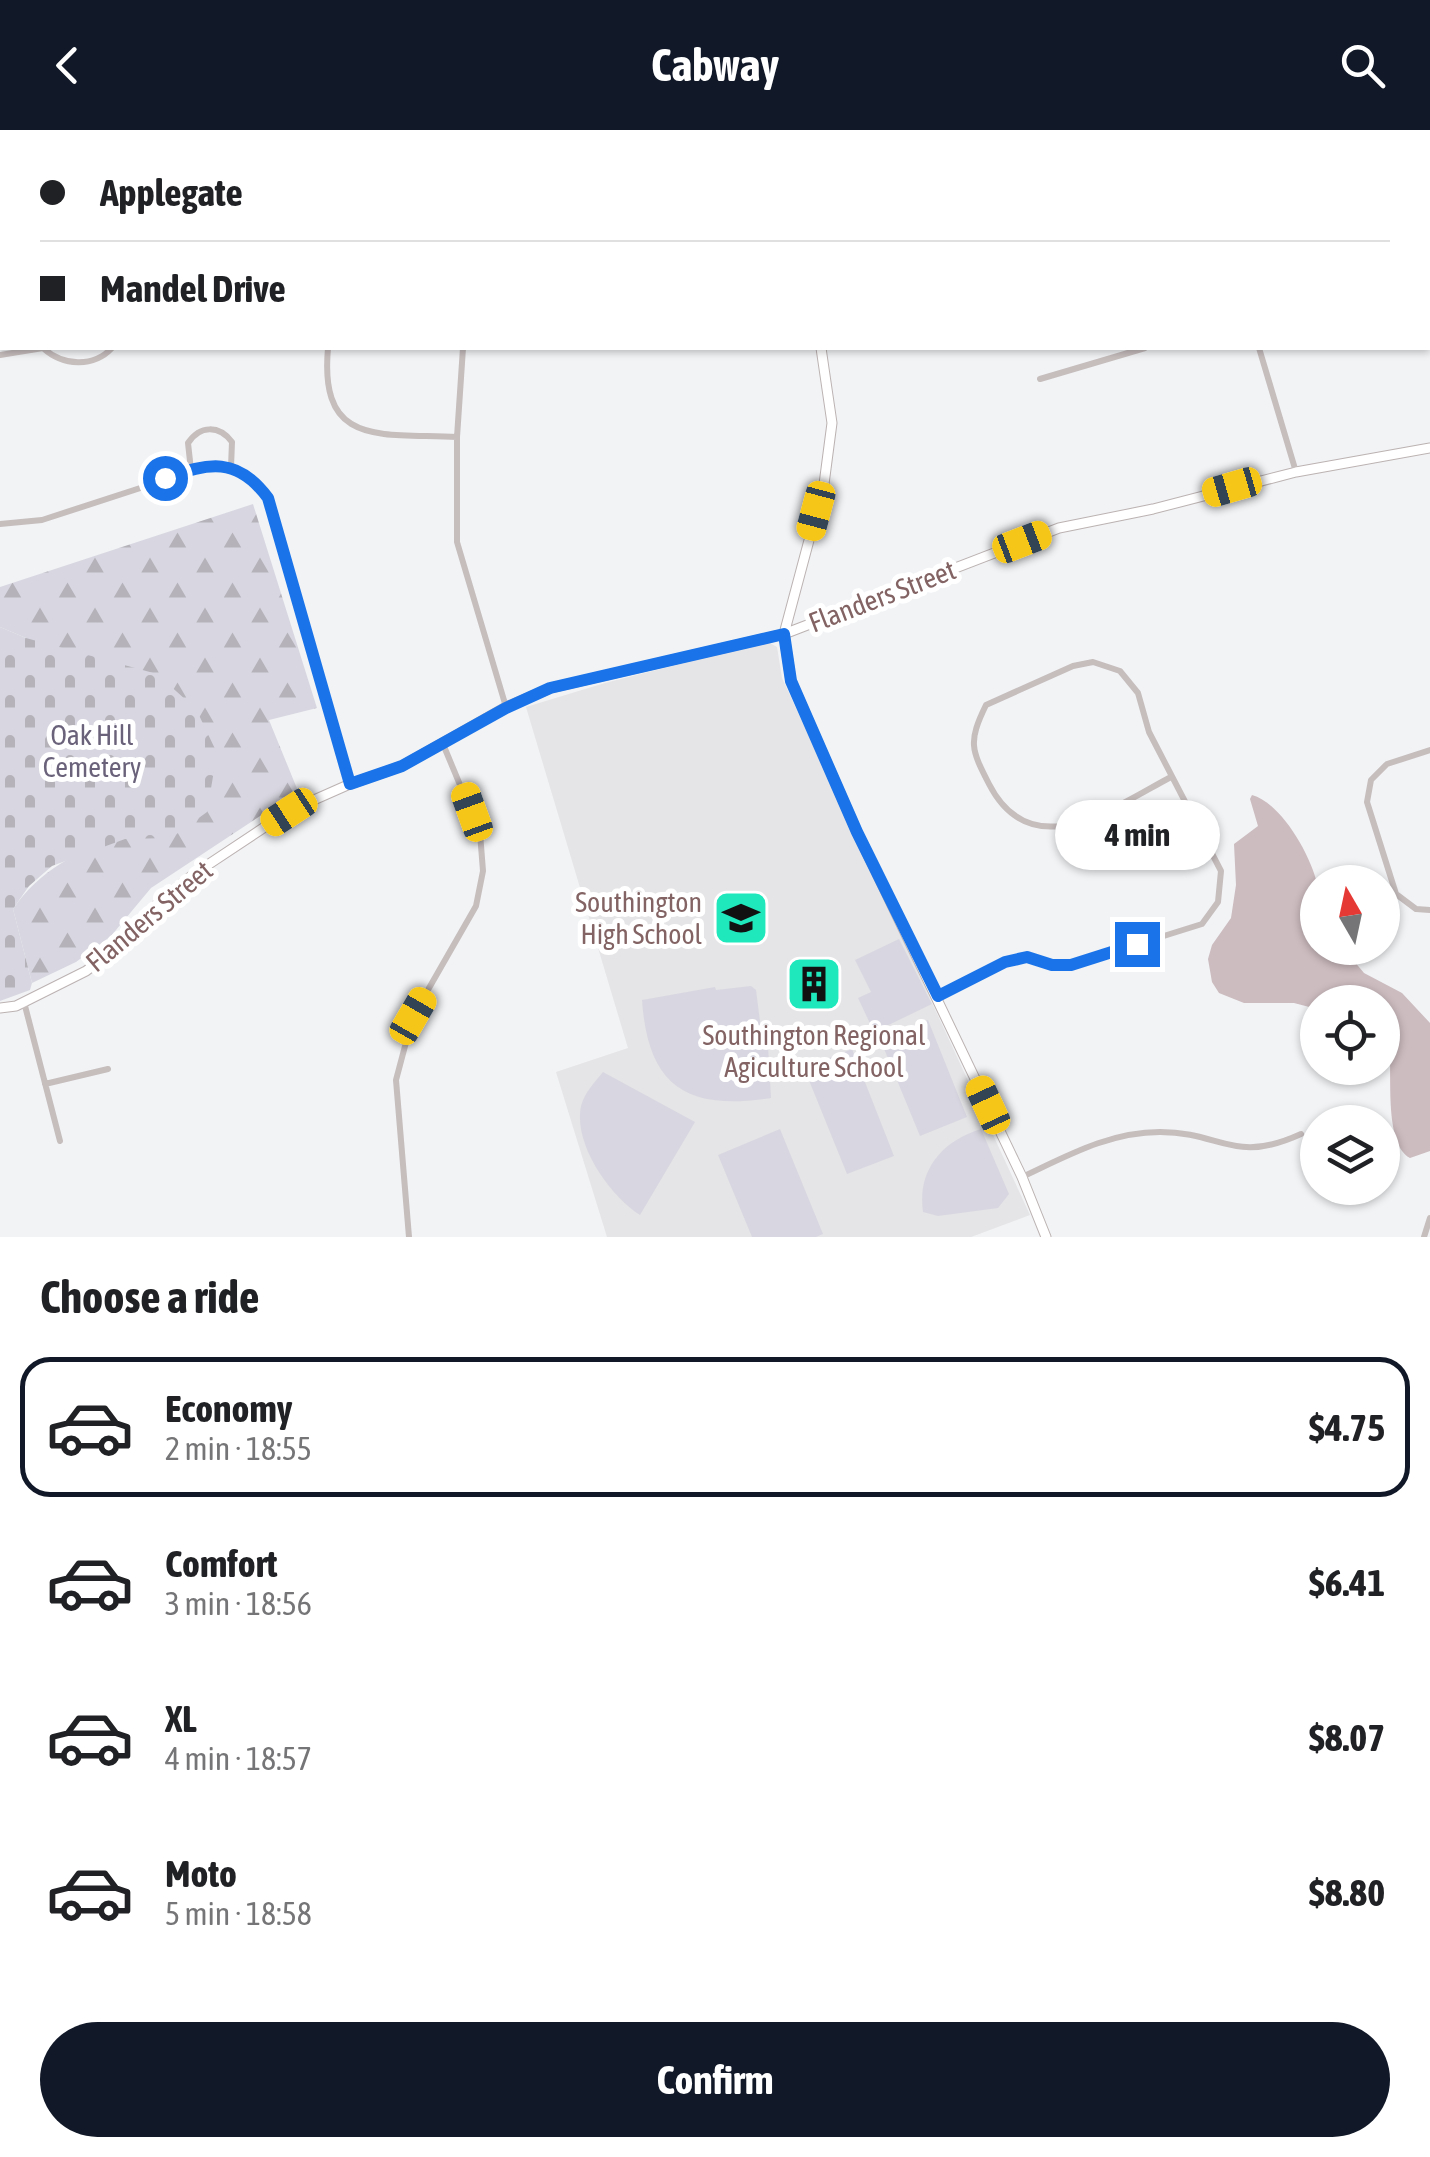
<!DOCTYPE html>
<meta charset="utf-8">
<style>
:root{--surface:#fff;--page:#f2f2f2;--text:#202124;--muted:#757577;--line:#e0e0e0;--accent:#111827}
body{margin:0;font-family:"Asap Condensed",sans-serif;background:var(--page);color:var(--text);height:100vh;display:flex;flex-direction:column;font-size:38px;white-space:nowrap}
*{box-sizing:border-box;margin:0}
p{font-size:32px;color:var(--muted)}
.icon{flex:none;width:55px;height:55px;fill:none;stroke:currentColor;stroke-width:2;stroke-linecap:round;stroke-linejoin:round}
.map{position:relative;height:1107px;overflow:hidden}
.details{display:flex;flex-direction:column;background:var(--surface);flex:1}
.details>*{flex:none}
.banner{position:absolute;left:0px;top:0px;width:1430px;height:220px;box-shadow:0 2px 8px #0004;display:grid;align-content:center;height:220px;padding:0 40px;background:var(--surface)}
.needle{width:65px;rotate:351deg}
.tools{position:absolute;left:1300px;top:735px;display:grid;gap:20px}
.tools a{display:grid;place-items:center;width:100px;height:100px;border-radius:50%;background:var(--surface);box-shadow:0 2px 8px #0004;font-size:50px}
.end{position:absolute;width:45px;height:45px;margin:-22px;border:12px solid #1a73e8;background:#fff;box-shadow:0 0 0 5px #fff}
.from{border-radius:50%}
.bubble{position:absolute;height:70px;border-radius:35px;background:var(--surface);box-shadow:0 2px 8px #0004;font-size:32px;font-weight:700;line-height:70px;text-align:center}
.car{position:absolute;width:30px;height:60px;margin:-30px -15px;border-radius:12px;box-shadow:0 0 8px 2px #0007;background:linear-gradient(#f5c518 24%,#345 0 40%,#f5c518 0 76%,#345 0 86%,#f5c518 0)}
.banner b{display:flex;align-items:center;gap:35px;height:95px;font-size:38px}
.banner b+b{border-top:2px solid var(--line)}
.banner i{width:25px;height:25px;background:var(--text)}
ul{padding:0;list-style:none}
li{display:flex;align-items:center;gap:30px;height:140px;margin:0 20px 15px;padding:0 20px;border:5px solid transparent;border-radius:30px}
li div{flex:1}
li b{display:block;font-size:38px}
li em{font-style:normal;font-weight:700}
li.active{border-color:var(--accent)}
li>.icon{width:90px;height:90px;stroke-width:1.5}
h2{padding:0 40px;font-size:45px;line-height:120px}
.cta{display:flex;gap:20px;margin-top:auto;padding:20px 40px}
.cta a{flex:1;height:115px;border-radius:60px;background:var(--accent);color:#fff;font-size:40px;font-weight:700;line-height:115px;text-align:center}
header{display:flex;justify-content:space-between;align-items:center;height:130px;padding:0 40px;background:var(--accent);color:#fff;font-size:45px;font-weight:700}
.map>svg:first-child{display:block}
.built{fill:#e5e4e6}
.grass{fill:#d8d7e1}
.forest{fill:url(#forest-firs)}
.cemetery{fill:url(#cemetery-stones)}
.water{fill:#ccbbbf}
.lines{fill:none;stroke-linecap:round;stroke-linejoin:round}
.secondary-casing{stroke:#bcb2b2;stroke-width:11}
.street{stroke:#c6bdbd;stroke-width:6}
.secondary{stroke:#fff;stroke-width:9}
.route{stroke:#1a73e8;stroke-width:12}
.labels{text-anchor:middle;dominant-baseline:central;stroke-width:10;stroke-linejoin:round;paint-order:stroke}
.street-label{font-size:28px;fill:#836363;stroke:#fff}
.park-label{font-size:28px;fill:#6a627a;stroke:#fff}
.poi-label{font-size:28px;fill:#836363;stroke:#fff;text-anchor:end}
</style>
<header><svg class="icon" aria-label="back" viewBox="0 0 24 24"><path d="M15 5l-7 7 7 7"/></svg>Cabway<svg class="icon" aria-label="search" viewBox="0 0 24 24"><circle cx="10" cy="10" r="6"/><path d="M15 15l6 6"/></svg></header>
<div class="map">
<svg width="1430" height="1107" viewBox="0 0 1430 1107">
<defs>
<pattern id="forest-firs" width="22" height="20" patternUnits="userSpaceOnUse" patternTransform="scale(2.5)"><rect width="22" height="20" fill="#d8d7e1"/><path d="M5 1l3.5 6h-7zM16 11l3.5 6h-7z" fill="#b5b2ba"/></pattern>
<pattern id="cemetery-stones" width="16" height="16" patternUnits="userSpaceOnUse" patternTransform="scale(2.5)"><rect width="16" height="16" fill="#d8d7e1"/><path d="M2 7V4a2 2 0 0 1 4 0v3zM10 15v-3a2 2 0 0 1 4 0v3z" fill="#b5b2ba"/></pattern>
</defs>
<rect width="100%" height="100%" fill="#f1f3f5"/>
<path class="built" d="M 768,512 L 777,517 L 782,548 L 1030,1085 L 971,1107 L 607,1107 L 556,942 L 628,918 L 526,577 L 605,553 Z"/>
<path class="grass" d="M 899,809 L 932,874 L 874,902 L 858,868 L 871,862 L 855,830 Z
M 751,856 L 756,860 L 761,899 L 767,899 L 771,968 C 687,981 648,957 642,870 L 715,857 L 716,860 Z
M 928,890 L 967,987 L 920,1006 L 880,909 Z
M 852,919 L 894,1026 L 847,1044 L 804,938 Z
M 603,942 L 695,992 L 640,1085 C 610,1066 573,1014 581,976 C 585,962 594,953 603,942 Z
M 780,999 L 823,1104 L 816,1107 L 752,1107 L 718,1025 Z
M 981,999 L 1009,1064 L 998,1078 L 938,1086 L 923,1082 C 917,1040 942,1011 981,999 Z"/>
<path class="forest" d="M 253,374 L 317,578 L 269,590 L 298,661 L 151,758 L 111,806 L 76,832 L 32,853 L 13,779 C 39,741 78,719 123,709 C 138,706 156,708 171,708 L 26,508 L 0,497 L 0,457 Z"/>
<path class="cemetery" d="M 0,497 L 26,508 L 157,544 L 196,579 L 217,623 L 207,682 L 171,708 L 125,709 L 52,736 L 29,756 L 13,779 L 32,853 L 30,860 L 0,871 Z"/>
<path class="water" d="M 1252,665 C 1281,673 1310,724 1317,753 C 1322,772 1318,798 1318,818 L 1343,818 L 1364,843 L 1402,863 L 1430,893 L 1430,1021 L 1410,1028 C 1383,1013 1393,941 1389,912 C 1387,898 1382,888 1382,872 L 1318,872 L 1317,879 L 1294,873 L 1244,873 L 1219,863 L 1212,852 L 1208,829 L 1212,815 L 1231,788 L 1236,755 L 1234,714 L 1258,696 L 1250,669 Z"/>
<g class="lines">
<g class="secondary-casing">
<path id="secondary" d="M 787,0 L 787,2
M 821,218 L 832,293 L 824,354 L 784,504 L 791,551 L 857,702 L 1022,1047 L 1046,1107
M 0,878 L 16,876 L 86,841 L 118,817 L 161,770 L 194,744 L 289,681 L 350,654 L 402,636 L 506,577 L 551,558 L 784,504 L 1059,398 L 1153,379 L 1296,342 L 1430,318"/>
</g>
<path class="street" d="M 501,0 L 502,2
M 895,0 L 896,2
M 347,2 L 347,0
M 1241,2 L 1242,0
M 43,218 C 63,236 93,238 112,218
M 328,218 C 319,318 381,303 457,307
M 463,218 L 457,307 L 457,412 L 506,577
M 1259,218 L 1296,342
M 0,225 L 43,218
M 1040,249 L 1145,218
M 191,340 L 188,313 C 200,295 219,295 232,312 L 231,337
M 0,394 L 42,390 L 211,335 L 231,337 L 254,351 L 274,380 L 350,654
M 1430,620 L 1387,634 L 1371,650 L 1367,672 L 1396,764 L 1416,779 L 1430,780
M 938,867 C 963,854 995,829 1025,828 C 1039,827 1056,835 1071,835 L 1202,794 L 1218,772 L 1221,741 L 1149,602 L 1138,563 L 1120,541 L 1093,532 L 1073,536 L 986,575 C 968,612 971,619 989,654 C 1032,738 1114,677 1171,647
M 24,872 L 60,1011
M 45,954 L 108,939
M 1022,1047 C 1067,1026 1109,1002 1160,1002 C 1222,1002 1233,1035 1301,1004
M 409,1107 L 396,950 L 413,886 L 476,776 L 483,741 L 480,703 L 443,614
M 1424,1107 L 1430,1088"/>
<use href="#secondary" class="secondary"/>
</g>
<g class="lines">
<path class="route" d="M 165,348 C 209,333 237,326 268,368 L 350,654 L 402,636 L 506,578 L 550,558 L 784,504 L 791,551 L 857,702 L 938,866 L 1005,832 L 1027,827 L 1052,835 L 1071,835 L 1137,814"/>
</g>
<defs>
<g id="school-square" transform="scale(2.875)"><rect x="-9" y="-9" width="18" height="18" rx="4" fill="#1ee8bc" stroke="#fff"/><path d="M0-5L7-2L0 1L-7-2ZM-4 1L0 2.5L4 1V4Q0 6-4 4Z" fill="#111"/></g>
<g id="building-square" transform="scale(2.875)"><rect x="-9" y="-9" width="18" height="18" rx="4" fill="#1ee8bc" stroke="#fff"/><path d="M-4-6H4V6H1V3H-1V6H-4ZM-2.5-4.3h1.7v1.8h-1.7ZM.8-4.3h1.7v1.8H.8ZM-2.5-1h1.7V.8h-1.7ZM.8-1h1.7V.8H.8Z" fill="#111"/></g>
</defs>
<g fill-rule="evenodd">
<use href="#school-square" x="741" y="788"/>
<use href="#building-square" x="814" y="854"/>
</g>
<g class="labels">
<g class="street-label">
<text transform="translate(882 466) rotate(-21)">Flanders Street</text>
<text transform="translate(149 786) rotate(-40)">Flanders Street</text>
</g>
<g class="park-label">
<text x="92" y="605">Oak Hill<tspan x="92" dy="32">Cemetery</tspan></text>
</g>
<g class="poi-label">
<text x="702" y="772">Southington<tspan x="702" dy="32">High School</tspan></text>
<text x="814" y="905" text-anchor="middle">Southington Regional<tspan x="814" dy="32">Agiculture School</tspan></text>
</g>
</g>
</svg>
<div class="tools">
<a><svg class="needle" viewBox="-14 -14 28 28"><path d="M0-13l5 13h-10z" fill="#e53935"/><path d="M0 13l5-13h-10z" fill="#757577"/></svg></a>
<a><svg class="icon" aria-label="locate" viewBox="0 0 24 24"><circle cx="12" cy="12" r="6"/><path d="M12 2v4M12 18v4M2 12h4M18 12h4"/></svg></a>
<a><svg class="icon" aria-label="layers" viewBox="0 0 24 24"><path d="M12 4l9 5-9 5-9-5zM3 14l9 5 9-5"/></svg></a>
</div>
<i class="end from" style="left:165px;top:348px"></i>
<i class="end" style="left:1137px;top:814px"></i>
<div class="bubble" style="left:1055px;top:670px;width:165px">4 min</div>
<i class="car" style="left:1232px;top:357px;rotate:254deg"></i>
<i class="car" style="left:816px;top:381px;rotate:195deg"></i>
<i class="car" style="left:1022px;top:412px;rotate:69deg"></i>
<i class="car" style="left:289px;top:682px;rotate:237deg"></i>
<i class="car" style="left:472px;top:682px;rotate:340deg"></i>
<i class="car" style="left:413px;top:886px;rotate:30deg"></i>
<i class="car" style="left:988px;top:975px;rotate:335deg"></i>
<div class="banner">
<b><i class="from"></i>Applegate</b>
<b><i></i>Mandel Drive</b>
</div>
</div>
<section class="details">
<h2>Choose a ride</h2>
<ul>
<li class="active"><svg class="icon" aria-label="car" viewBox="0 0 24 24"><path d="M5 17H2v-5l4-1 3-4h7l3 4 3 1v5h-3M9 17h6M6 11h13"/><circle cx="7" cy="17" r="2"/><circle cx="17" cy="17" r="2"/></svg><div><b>Economy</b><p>2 min · 18:55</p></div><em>$4.75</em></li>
<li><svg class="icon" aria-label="car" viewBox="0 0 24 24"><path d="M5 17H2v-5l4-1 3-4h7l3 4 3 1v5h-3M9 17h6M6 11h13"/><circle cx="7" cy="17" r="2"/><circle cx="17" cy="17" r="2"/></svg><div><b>Comfort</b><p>3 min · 18:56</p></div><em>$6.41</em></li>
<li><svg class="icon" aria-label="car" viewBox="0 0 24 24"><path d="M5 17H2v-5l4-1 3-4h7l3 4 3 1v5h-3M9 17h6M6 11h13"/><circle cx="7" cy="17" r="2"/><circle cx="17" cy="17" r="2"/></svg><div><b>XL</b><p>4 min · 18:57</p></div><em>$8.07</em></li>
<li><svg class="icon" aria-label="car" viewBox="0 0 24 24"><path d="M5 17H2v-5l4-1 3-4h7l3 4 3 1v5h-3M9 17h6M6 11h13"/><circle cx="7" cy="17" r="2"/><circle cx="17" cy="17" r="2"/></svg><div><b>Moto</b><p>5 min · 18:58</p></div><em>$8.80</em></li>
</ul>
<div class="cta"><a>Confirm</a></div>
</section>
